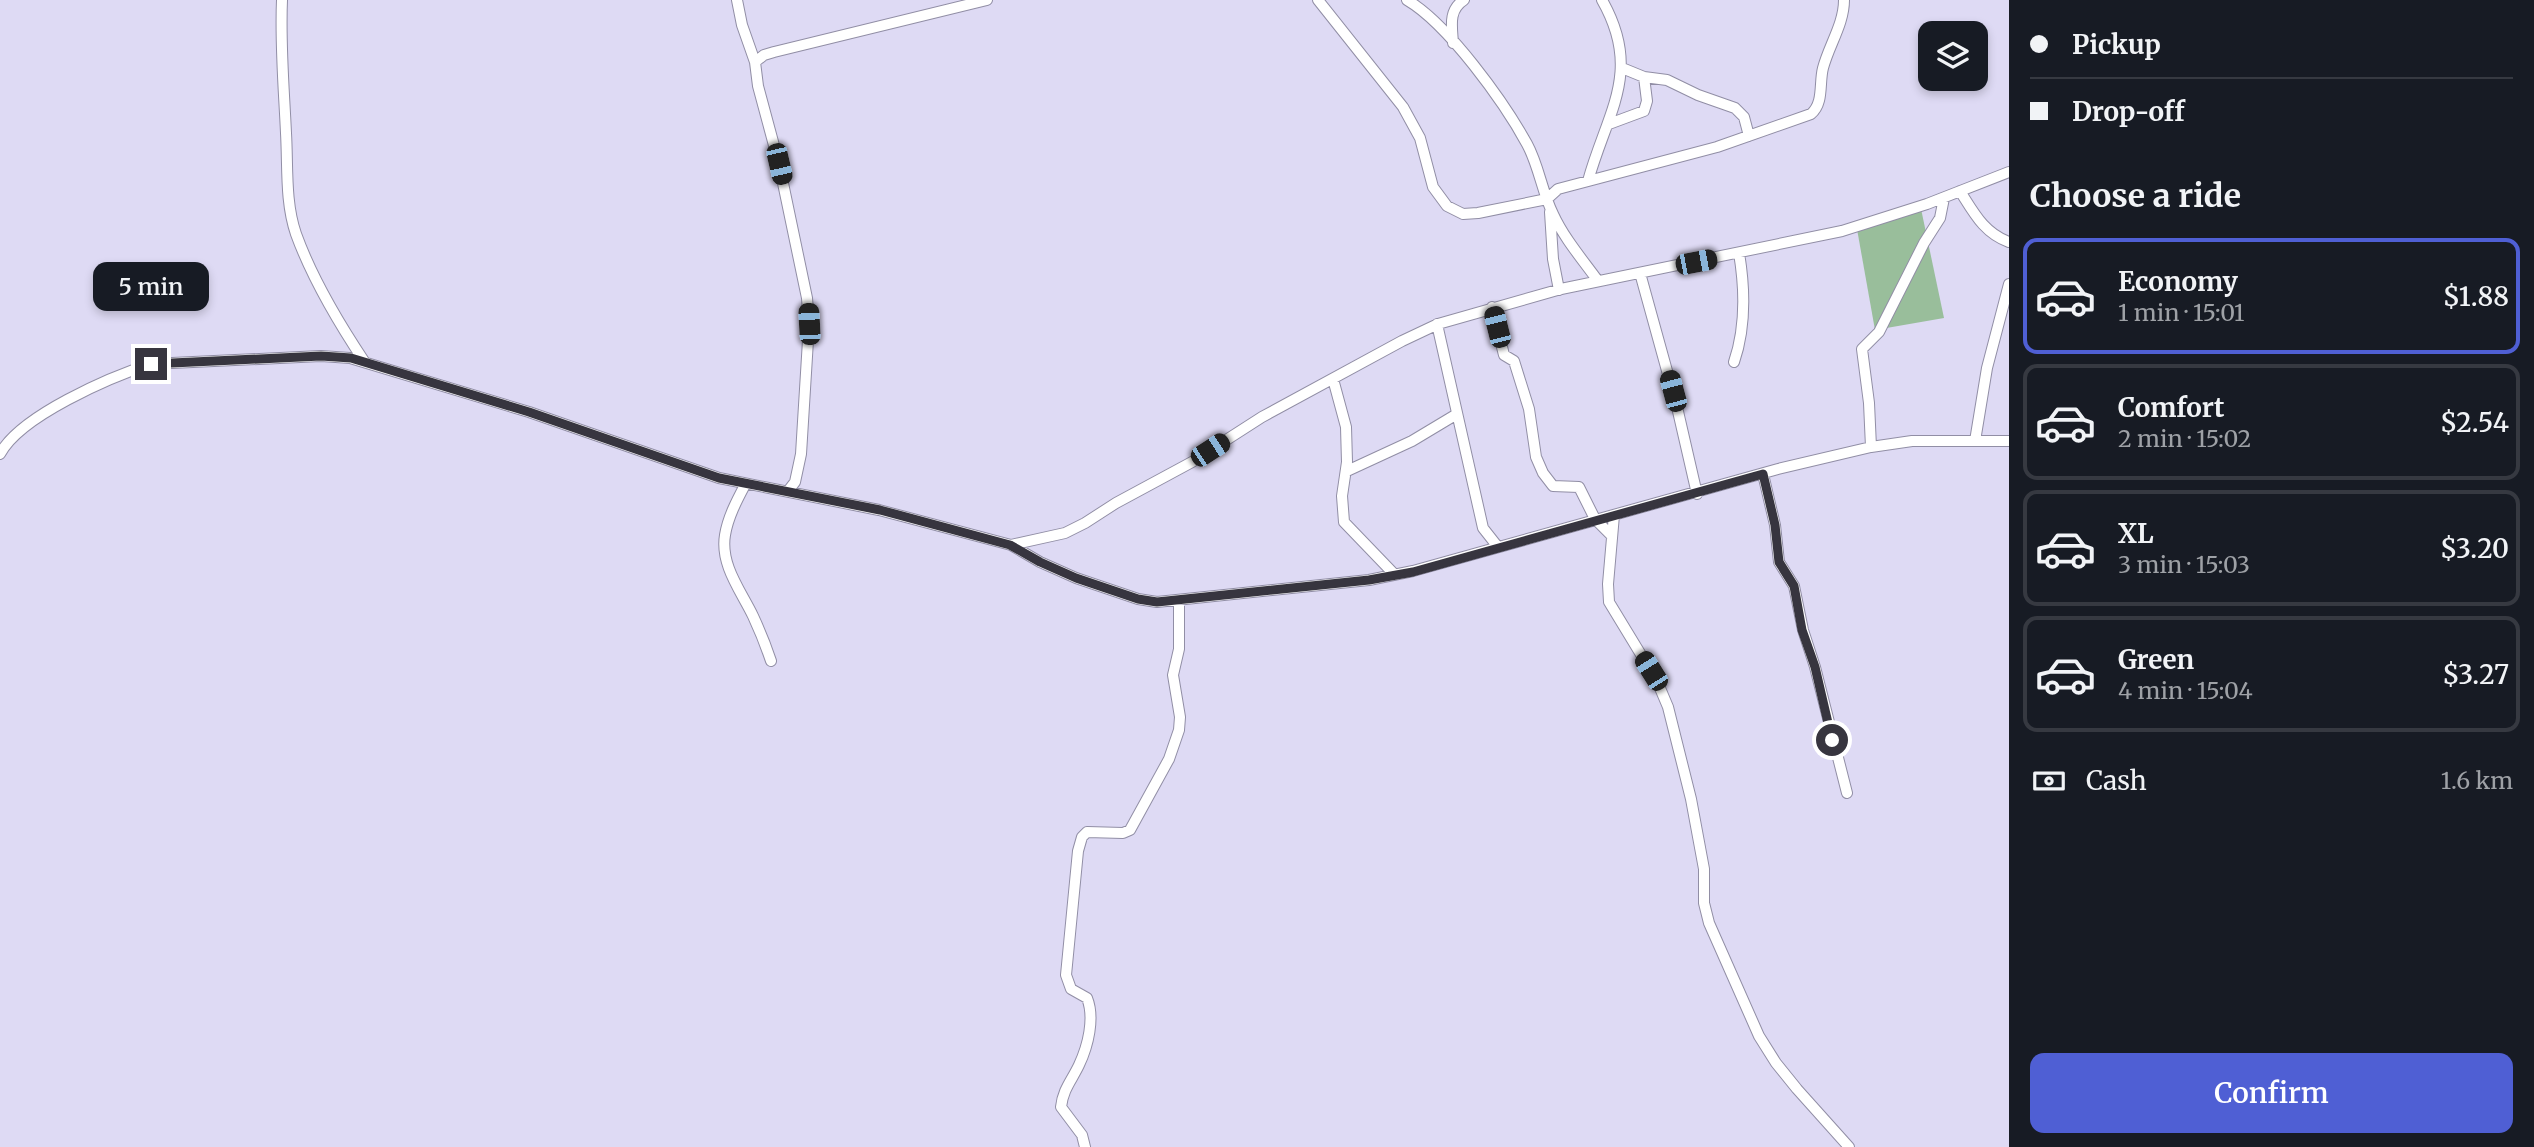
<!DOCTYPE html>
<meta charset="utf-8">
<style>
:root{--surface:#171b24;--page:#20242c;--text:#f1f3f6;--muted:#9ea1a6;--line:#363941;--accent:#4f5fd4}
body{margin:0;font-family:Merriweather,serif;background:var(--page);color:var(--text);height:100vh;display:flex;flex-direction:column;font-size:26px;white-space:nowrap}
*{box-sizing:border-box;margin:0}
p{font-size:23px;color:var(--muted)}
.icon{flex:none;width:38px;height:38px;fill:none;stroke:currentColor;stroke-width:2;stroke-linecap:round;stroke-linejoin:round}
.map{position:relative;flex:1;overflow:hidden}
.side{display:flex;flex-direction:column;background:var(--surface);width:525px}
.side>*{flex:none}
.banner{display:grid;align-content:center;height:154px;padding:0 21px;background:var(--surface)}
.buttons{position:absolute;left:1918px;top:21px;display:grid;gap:14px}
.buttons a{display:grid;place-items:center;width:70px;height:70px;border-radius:14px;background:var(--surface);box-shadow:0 4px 10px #0003;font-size:35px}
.end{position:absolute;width:32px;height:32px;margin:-16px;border:9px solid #37353f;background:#fff;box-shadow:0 0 0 4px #fff}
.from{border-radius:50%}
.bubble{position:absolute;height:49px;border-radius:14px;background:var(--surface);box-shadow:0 4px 10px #0003;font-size:23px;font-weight:600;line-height:49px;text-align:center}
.car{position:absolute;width:21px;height:42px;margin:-21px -10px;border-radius:9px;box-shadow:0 0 5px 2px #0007;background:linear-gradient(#222 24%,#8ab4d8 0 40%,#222 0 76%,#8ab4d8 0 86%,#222 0)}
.banner b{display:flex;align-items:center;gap:24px;height:66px;font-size:26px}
.banner b+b{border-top:2px solid var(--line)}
.banner i{width:18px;height:18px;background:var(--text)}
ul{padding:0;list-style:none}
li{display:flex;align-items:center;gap:21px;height:116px;margin:0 14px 10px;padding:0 7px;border:4px solid var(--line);border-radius:14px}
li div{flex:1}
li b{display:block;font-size:26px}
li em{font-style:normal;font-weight:600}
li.active{border-color:var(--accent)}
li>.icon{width:63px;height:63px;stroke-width:1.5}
h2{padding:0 21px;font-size:32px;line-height:84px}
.pay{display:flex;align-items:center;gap:18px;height:77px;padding:0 21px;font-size:26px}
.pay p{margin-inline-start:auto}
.cta{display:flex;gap:14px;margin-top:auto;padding:14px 21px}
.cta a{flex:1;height:80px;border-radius:14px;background:var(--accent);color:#fff;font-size:28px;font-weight:600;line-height:80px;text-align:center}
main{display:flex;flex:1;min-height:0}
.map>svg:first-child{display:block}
.green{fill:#99be9b}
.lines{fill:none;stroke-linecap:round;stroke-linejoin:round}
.minor-casing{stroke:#918ea5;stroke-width:12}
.minor{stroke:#fff;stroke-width:10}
.route{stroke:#37353f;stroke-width:9}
</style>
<main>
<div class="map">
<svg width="2009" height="1147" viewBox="0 0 2009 1147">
<rect width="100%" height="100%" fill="#dedaf4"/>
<path class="green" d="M 1920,204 L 1944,318 L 1875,330 L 1857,229 Z"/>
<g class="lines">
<g class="minor-casing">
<path id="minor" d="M 282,0 C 280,45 284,89 286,133 C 288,167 285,202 296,234 C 312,278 338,322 364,361
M 737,0 L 742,25 L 755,62
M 1318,0 L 1403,107 L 1420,138 L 1433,187 L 1447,206 L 1463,214 L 1478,213 L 1547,199 L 1558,189 L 1717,147 L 1811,114 C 1824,103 1819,83 1823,68 C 1829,45 1844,24 1844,0
M 1407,0 C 1448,24 1504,102 1527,144 C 1539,166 1542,192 1553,214 C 1564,238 1582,259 1598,281
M 1453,43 C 1452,27 1448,10 1464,0
M 1622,68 L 1644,77 L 1667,80 L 1698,95 L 1735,108 L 1744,117 L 1749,136
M 1609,124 L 1644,111 L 1647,101 L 1644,77
M 1588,181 C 1607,112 1643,72 1602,0
M 1960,191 C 1974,213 1984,233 2009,242
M 1550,212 L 1553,259 L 1559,290
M 1640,273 L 1677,407 L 1697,494
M 1492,307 L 1504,355 L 1514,361 L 1529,409 L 1536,457 L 1543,473 L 1553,486 L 1579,487 L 1595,519 L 1611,535
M 1437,324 L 1483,528 L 1498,547
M 1734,362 C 1746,327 1745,289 1739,253
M 1333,379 L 1346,427 L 1347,462 L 1342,496 L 1344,522 L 1395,575
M 1975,441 L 1987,368 L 2009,284
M 1871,447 L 1869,403 L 1862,349 L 1879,332 L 1924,243 L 1940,218 L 1944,198
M 0,454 C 20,416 110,377 151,364 L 321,356 L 350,358 L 529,412 L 719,478 L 879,510 L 1011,545 L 1065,533 L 1085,523 L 1116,503 L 1192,462 L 1262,417 L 1402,341 L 1438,324 L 1561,289 L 1842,231 L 1927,204 L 2009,172
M 1347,471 L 1412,441 L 1457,414
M 1763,474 L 1775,525 L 1779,562 L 1794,586 L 1803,630 L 1815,667 L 1847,793
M 745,485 C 737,500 728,517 725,535 C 720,565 741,591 753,616 C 760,631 766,646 771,661
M 788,491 L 795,482 L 801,454 L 809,324 L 807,298 L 779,164 L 758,86 L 755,62 L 764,55 L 774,52 L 987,0
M 1614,515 L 1608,584 L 1609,602 L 1657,681 L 1668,707 L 1691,799 L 1704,869 L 1704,903 L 1709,923 L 1759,1036 L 1776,1063 L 1797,1089 L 1849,1147
M 1011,545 L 1040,562 L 1076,578 L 1138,599 L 1157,602 L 1369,580 L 1413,571 L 1778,469 L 1871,447 L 1912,441 L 2009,441
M 1085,1147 L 1082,1135 L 1061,1107 C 1063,1089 1072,1080 1079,1065 C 1088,1046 1095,1018 1087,998 L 1071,989 L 1066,975 L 1078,851 L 1082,837 L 1087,832 L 1123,833 L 1130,830 L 1169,759 L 1179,730 L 1180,717 L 1173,675 L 1179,649 L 1179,601"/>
</g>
<use href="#minor" class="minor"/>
</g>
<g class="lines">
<path class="route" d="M 151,364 L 321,356 L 351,358 L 529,412 L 719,478 L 880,510 L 1010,545 L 1040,562 L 1076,578 L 1138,599 L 1157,602 L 1369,580 L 1413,572 L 1763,474 L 1775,525 L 1779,562 L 1794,586 L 1802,630 L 1815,667 L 1832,740"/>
</g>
</svg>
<div class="buttons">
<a><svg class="icon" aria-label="layers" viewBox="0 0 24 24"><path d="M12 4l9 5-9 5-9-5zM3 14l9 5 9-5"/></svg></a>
</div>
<i class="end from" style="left:1832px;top:740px"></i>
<i class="end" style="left:151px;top:364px"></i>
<div class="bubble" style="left:93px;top:262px;width:116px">5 min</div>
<i class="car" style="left:779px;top:164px;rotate:167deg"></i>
<i class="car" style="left:1696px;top:262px;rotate:79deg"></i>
<i class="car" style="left:809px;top:324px;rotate:357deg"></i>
<i class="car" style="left:1497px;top:327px;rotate:346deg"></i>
<i class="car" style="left:1673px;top:391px;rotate:345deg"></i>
<i class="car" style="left:1210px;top:450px;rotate:57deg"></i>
<i class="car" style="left:1651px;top:671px;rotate:328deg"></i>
</div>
<section class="side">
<div class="banner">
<b><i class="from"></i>Pickup</b>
<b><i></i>Drop-off</b>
</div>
<h2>Choose a ride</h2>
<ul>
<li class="active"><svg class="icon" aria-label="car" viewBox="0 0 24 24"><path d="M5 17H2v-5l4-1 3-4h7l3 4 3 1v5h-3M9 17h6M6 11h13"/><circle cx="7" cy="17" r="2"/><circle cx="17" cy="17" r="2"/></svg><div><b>Economy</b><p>1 min · 15:01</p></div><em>$1.88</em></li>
<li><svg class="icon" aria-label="car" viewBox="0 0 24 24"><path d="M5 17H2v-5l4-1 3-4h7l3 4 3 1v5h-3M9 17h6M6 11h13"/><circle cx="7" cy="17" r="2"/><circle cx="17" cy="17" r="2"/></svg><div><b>Comfort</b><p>2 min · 15:02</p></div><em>$2.54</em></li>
<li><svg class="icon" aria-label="car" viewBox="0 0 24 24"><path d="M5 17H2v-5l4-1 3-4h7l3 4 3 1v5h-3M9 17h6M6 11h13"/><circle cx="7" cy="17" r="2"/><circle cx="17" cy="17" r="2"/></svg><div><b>XL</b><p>3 min · 15:03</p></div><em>$3.20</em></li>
<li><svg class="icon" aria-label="car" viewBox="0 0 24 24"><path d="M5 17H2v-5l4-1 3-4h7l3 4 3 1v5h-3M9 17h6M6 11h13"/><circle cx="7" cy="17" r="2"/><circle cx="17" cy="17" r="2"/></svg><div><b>Green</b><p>4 min · 15:04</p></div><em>$3.27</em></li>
</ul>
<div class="pay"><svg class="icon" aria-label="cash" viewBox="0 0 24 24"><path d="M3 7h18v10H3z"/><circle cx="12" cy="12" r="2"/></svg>Cash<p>1.6 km</p></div>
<div class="cta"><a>Confirm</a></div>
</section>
</main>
